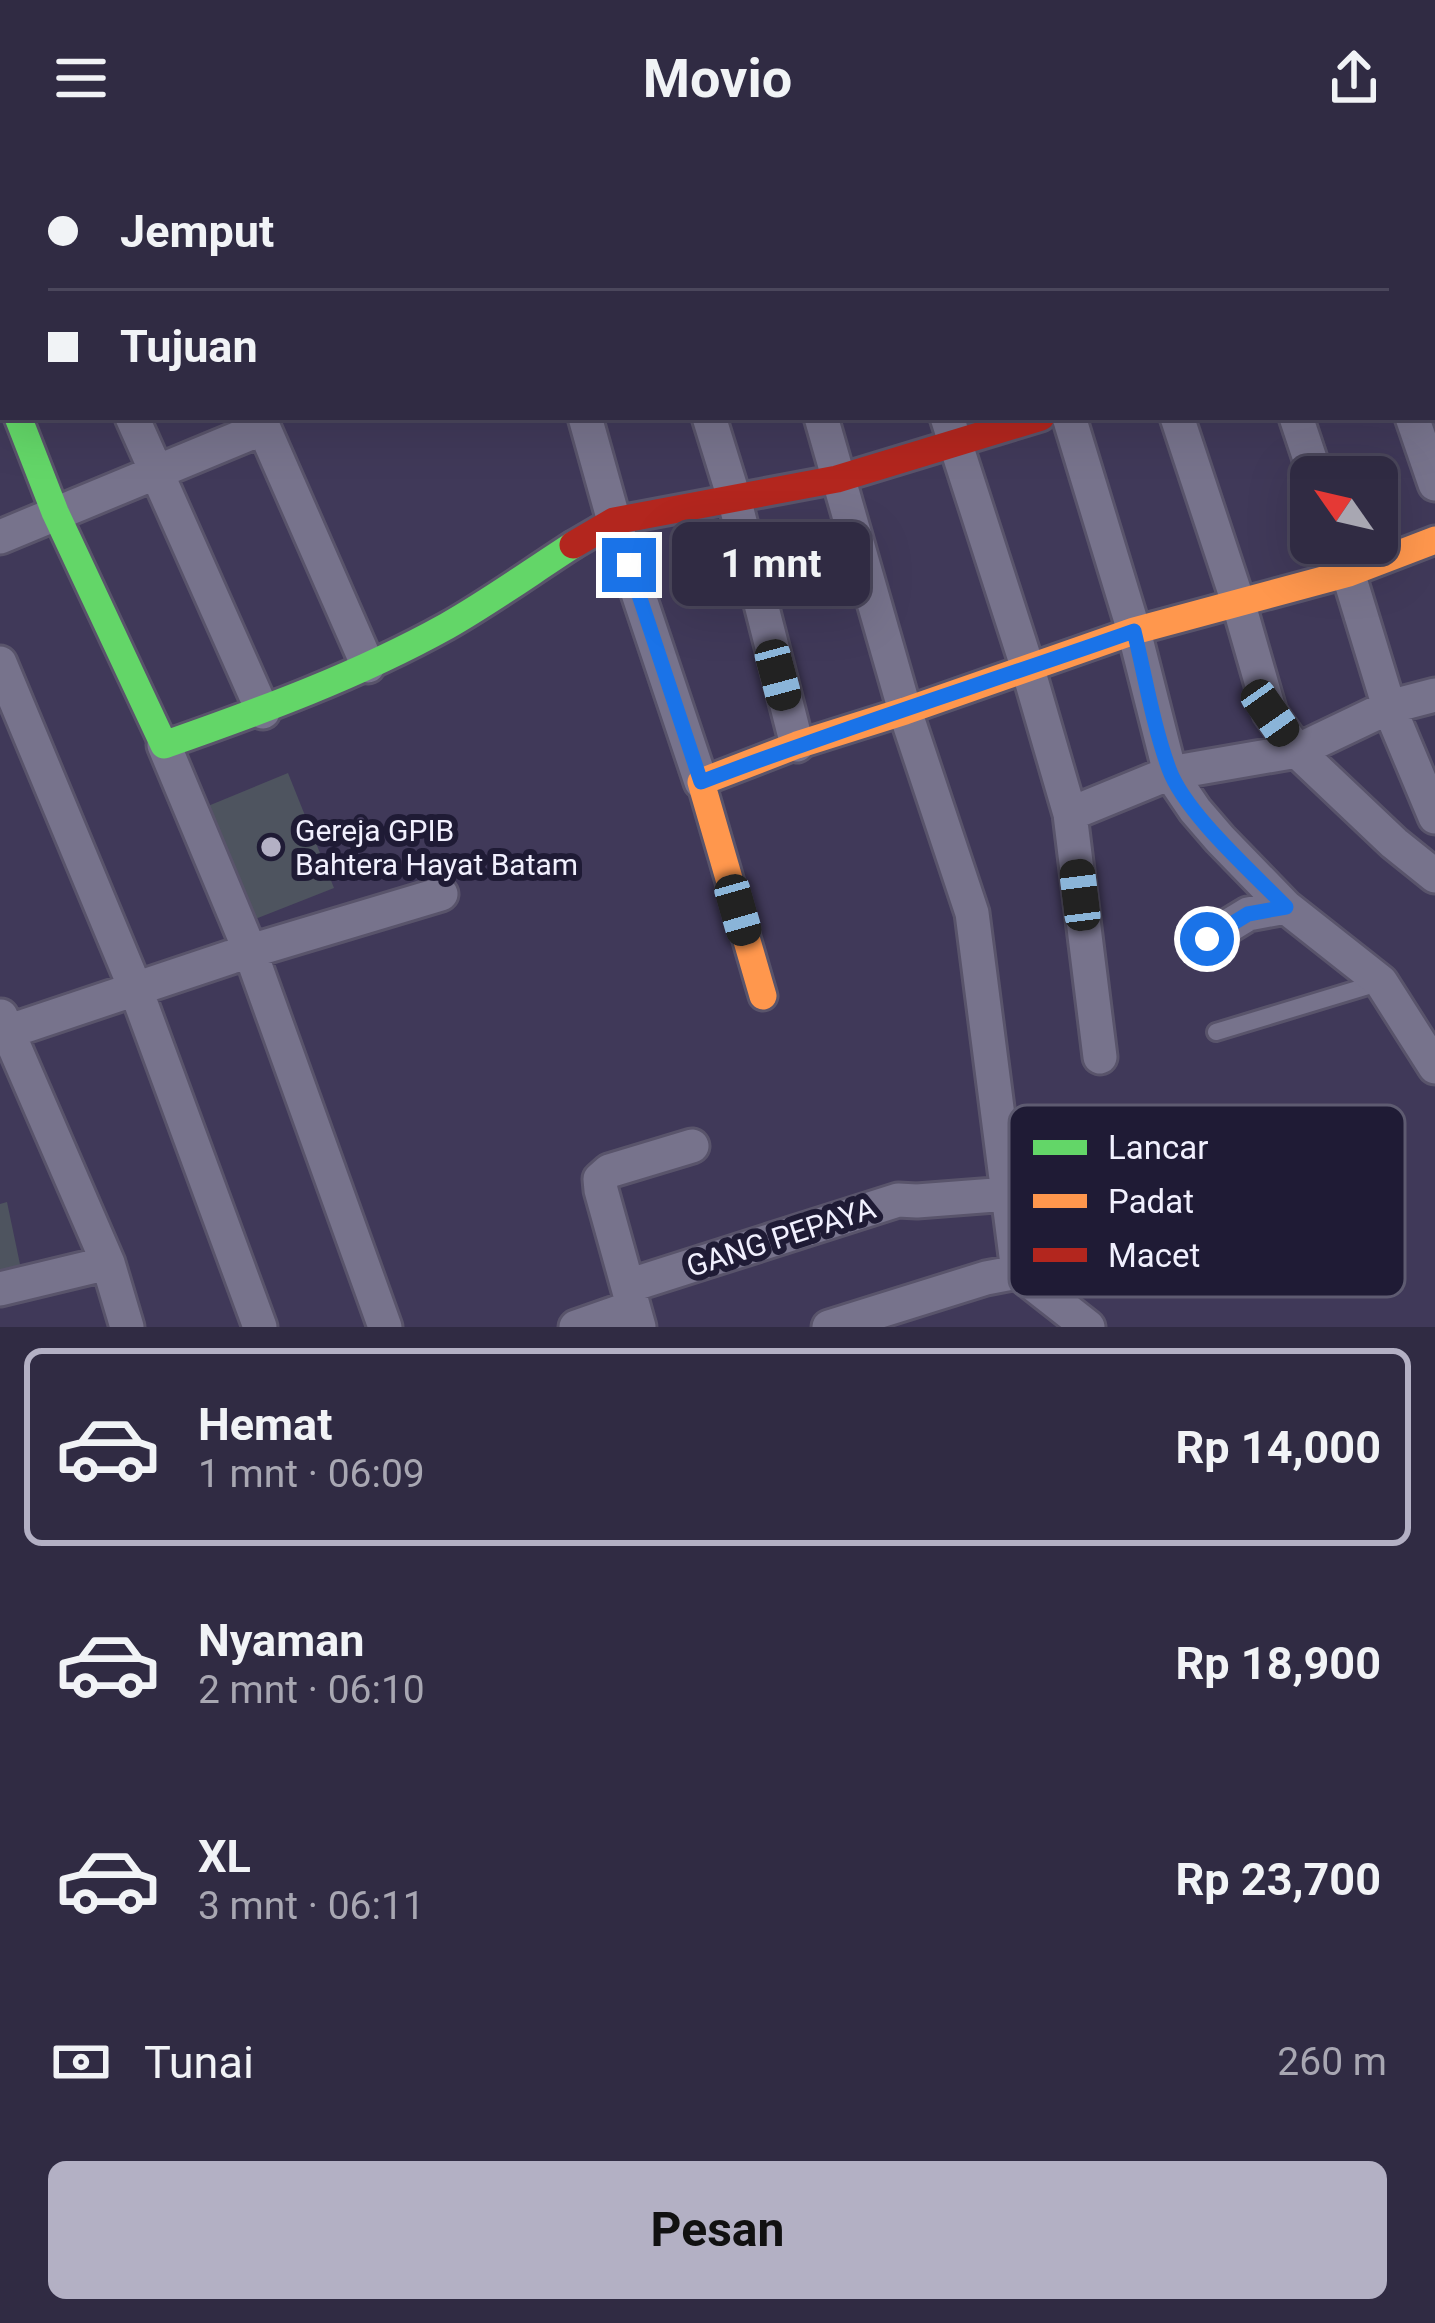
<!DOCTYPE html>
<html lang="id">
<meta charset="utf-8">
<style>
:root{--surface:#302b43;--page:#38334a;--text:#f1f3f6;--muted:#a8a7b2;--line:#4b475c;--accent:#b3b0c4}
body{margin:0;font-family:Roboto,sans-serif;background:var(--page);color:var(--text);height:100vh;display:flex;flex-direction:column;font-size:45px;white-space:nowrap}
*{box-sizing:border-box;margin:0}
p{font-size:39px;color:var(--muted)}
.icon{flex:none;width:66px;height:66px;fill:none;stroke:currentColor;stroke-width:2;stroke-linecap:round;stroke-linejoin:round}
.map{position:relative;height:1171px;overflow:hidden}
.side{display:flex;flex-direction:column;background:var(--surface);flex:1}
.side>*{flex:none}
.guide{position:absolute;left:0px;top:0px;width:1437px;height:264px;box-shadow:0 12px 48px #0002,0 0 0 3px var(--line);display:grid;align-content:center;height:264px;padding:0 48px;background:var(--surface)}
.needle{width:78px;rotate:304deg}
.fabs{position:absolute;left:1290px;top:300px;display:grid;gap:24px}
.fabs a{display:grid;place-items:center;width:108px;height:108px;border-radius:18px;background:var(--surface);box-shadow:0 12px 48px #0002,0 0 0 3px var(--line);font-size:60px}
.end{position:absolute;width:54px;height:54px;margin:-27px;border:15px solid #1a73e8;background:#fff;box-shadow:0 0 0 6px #fff}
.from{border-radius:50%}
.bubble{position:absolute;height:84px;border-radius:18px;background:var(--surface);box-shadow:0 12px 48px #0002,0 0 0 3px var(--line);font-size:39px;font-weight:700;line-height:84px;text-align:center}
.car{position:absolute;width:36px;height:72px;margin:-36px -18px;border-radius:15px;box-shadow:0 0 9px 3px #0007;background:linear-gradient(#222 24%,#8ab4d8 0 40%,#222 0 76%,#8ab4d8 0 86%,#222 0)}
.guide b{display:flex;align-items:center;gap:42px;height:114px;font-size:45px}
.guide b+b{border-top:3px solid var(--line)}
.guide i{width:30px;height:30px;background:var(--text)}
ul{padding:21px 0 0;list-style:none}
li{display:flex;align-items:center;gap:36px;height:198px;margin:0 24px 18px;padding:0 24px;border:6px solid transparent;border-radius:18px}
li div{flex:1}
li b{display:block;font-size:45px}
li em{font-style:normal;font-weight:700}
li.on{border-color:var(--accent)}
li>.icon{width:108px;height:108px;stroke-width:1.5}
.pay{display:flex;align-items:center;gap:30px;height:132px;padding:0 48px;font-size:45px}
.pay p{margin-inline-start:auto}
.action{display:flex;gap:24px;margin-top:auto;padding:24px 48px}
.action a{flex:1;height:138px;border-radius:18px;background:var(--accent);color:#111;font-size:48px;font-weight:700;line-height:138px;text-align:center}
header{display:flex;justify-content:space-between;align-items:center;height:156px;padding:0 48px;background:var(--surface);font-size:54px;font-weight:700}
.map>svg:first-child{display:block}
.building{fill:#4e545f}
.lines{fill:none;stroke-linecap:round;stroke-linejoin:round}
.lane-casing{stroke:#59546b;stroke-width:22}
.street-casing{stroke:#59546b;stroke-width:39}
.fast-casing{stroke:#59546b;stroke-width:33}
.slow-casing{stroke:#59546b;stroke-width:33}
.jam-casing{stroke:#59546b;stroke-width:33}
.lane{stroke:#77738c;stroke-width:16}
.street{stroke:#77738c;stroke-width:33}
.fast{stroke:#63d668;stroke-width:27}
.slow{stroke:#ff974d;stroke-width:27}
.jam{stroke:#b3261e;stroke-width:27}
.route{stroke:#1a73e8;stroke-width:15}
.poi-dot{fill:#b3b0c4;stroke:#1f1b35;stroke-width:4.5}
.labels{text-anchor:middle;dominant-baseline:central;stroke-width:12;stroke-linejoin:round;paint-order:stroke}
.poi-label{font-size:30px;fill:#f1f0fe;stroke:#1f1b35;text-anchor:start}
.street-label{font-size:30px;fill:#f1f0fe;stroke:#1f1b35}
.key{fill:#1f1b35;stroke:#5e5b71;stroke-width:3}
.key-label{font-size:33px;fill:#f1f0fe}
</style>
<header><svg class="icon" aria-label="menu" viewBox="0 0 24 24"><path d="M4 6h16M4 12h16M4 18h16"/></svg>Movio<svg class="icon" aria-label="share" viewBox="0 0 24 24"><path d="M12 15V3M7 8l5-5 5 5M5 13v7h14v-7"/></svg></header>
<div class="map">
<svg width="1435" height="1171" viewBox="0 0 1435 1171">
<rect width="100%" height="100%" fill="#403959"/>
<path class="building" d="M 288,617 L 334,732 L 253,764 L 208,650 Z
M 7,1046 L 21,1113 L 0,1118 L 0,1048 Z"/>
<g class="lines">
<g class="lane-casing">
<path id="lane" d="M 1216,876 L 1381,826"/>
</g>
<g class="street-casing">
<path id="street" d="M 62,0 L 63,3
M 167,0 L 168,3
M 514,0 L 515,3
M 636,0 L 636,3
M 749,0 L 750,3
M 865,0 L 866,3
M 987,0 L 988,3
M 1106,0 L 1107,3
M 1218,0 L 1219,3
M 1332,0 L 1333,3
M 266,3 L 271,0
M 1046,3 L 1057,0
M 1434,135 L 1435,135
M 0,156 L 3,166
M 0,215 L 3,222
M 132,261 L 263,556
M 259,261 L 368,510
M 585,261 L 614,365 L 701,626
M 709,261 L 734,342 L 797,589
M 821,261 L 905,555 L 972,757 L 1018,1116
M 947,261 L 1028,513 L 1070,658 L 1100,901
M 1069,261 L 1134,475 L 1170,617 L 1195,654 L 1220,683 L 1286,751 L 1381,826 L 1435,911
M 1177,261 L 1239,449 L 1270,557 L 1297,595 L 1394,687 L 1435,720
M 1296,261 L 1316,321
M 1412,261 L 1435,328
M 0,381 L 263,272
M 1339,387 L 1389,551 L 1435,661
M 0,507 L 136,834 L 260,1171
M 164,589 L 250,795 L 385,1171
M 1070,658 L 1170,617 L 1297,595 L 1389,551 L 1435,539
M 1207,783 L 1248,758 L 1286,751
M 1,860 L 108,1107 L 127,1171
M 7,876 L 231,801 L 441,738
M 628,1130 L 898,1044 L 917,1045 L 1008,1038
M 0,1133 L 108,1107
M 576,1171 L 633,1151
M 639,1171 L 601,1034 L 600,1023 L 609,1015 L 692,990
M 829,1171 L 986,1122 L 1018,1116 L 1088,1171"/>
</g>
<g class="fast-casing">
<path id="fast" d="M 18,261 L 55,356 L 164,589 C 261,555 357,520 447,470 C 491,445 531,416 573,389"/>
</g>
<g class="slow-casing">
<path id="slow" d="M 763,840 L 701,626 L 797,589 L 905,555 L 1134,475 L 1349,417 L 1435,384"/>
</g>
<g class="jam-casing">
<path id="jam" d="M 573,389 L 614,365 L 837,323 L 1041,261"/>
</g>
<use href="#lane" class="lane"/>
<use href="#street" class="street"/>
<use href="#fast" class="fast"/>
<use href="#slow" class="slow"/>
<use href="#jam" class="jam"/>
</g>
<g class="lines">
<path class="route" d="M 629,409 L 701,626 C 844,571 990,526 1134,475 C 1145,520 1153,569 1169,613 C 1185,657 1252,716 1286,751 L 1248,758 L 1207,783"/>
</g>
<circle class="poi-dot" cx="271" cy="691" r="12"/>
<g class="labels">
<g class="poi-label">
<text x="295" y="674">Gereja GPIB<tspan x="295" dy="34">Bahtera Hayat Batam</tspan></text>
</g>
<g class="street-label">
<text transform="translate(781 1081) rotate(-18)">GANG PEPAYA</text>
</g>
</g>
<rect x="1009" y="949" width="396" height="192" rx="18" class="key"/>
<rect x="1033" y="984" width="54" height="15" fill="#63d668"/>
<rect x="1033" y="1038" width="54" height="14" fill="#ff974d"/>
<rect x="1033" y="1092" width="54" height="14" fill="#b3261e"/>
<g class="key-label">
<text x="1108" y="1003">Lancar</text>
<text x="1108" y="1057">Padat</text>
<text x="1108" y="1111">Macet</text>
</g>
</svg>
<div class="fabs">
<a><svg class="needle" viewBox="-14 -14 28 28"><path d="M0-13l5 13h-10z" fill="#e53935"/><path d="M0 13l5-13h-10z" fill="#a8a7b2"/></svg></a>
</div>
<i class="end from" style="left:1207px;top:783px"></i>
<i class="end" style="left:629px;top:409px"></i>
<div class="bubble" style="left:672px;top:366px;width:198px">1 mnt</div>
<i class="car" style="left:778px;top:519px;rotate:165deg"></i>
<i class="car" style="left:1270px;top:557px;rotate:145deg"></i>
<i class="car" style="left:1080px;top:739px;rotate:353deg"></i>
<i class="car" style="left:738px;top:754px;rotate:164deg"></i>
<div class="guide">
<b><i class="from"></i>Jemput</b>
<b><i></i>Tujuan</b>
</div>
</div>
<section class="side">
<ul>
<li class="on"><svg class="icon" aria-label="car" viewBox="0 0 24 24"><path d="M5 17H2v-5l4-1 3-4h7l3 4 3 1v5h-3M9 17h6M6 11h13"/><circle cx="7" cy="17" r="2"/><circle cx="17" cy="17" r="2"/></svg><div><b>Hemat</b><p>1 mnt · 06:09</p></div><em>Rp 14,000</em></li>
<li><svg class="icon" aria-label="car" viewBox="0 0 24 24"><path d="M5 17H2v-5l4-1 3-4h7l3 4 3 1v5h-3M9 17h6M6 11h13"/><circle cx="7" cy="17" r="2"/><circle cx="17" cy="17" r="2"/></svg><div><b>Nyaman</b><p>2 mnt · 06:10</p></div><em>Rp 18,900</em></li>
<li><svg class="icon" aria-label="car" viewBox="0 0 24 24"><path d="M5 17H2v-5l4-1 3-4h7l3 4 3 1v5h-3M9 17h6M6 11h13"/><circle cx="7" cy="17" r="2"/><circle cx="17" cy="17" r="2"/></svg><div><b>XL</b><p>3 mnt · 06:11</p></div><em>Rp 23,700</em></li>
</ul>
<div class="pay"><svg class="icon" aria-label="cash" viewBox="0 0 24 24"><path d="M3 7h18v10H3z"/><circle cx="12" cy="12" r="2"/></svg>Tunai<p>260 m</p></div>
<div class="action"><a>Pesan</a></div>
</section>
